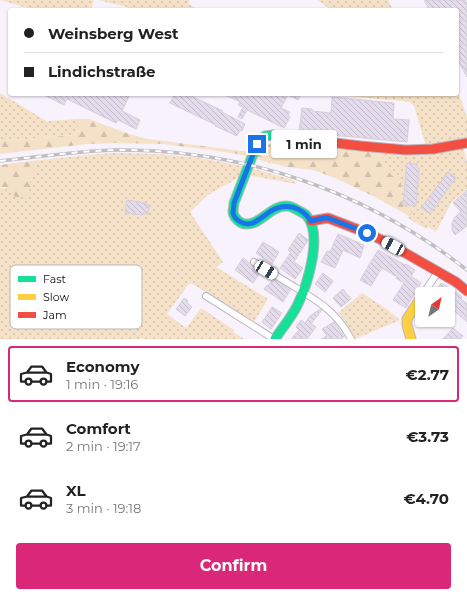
<!DOCTYPE html>
<meta charset="utf-8">
<style>
:root{--surface:#fff;--page:#f6f6f6;--text:#222;--muted:#767676;--line:#e0e0e0;--accent:#db2777}
body{margin:0;font-family:Montserrat,sans-serif;background:var(--page);color:var(--text);height:100vh;display:flex;flex-direction:column;font-size:15px;white-space:nowrap}
*{box-sizing:border-box;margin:0}
p{font-size:13px;color:var(--muted)}
.icon{flex:none;width:22px;height:22px;fill:none;stroke:currentColor;stroke-width:2;stroke-linecap:round;stroke-linejoin:round}
.map{position:relative;height:339px;overflow:hidden}
.details{display:flex;flex-direction:column;background:var(--surface);flex:1}
.details>*{flex:none}
.top-card{position:absolute;left:8px;top:8px;width:451px;height:88px;border-radius:4px;box-shadow:0 1px 3px #0004;display:grid;align-content:center;height:88px;padding:0 16px;background:var(--surface)}
.needle{width:26px;rotate:34deg}
.buttons{position:absolute;left:415px;top:287px;display:grid;gap:8px}
.buttons a{display:grid;place-items:center;width:40px;height:40px;border-radius:4px;background:var(--surface);box-shadow:0 1px 3px #0004;font-size:20px}
.end{position:absolute;width:18px;height:18px;margin:-9px;border:5px solid #1a73e8;background:#fff;box-shadow:0 0 0 2px #fff}
.from{border-radius:50%}
.bubble{position:absolute;height:28px;border-radius:4px;background:var(--surface);box-shadow:0 1px 3px #0004;font-size:13px;font-weight:700;line-height:28px;text-align:center}
.car{position:absolute;width:12px;height:24px;margin:-12px -6px;border-radius:5px;box-shadow:0 0 3px 1px #0007;background:linear-gradient(#fff 24%,#345 0 40%,#fff 0 76%,#345 0 86%,#fff 0)}
.top-card b{display:flex;align-items:center;gap:14px;height:38px;font-size:15px}
.top-card b+b{border-top:1px solid var(--line)}
.top-card i{width:10px;height:10px;background:var(--text)}
ul{padding:7px 0 0;list-style:none}
li{display:flex;align-items:center;gap:12px;height:56px;margin:0 8px 6px;padding:0 8px;border:2px solid transparent;border-radius:4px}
li div{flex:1}
li b{display:block;font-size:15px}
li em{font-style:normal;font-weight:700}
li.on{border-color:var(--accent)}
li>.icon{width:36px;height:36px;stroke-width:1.5}
.primary-button{display:flex;gap:8px;margin-top:auto;padding:8px 16px}
.primary-button a{flex:1;height:46px;border-radius:4px;background:var(--accent);color:#fff;font-size:16px;font-weight:700;line-height:46px;text-align:center}
.map>svg:first-child{display:block}
.green{fill:url(#green-dots)}
.forest{fill:url(#forest-firs)}
.building{fill:url(#building-back-hatch);stroke:#d4d0d9}
.lines{fill:none;stroke-linecap:round;stroke-linejoin:round}
.street-casing{stroke:#bbb6c0;stroke-width:8}
.fast-casing{stroke:#bbb6c0;stroke-width:11}
.slow-casing{stroke:#bbb6c0;stroke-width:11}
.jam-casing{stroke:#bbb6c0;stroke-width:11}
.street{stroke:#fefdff;stroke-width:6}
.fast{stroke:#16e098;stroke-width:9}
.slow{stroke:#ffcf43;stroke-width:9}
.jam{stroke:#f24e42;stroke-width:9}
.rail-casing{stroke:#c0bec1;stroke-width:3.5}
.rail{stroke:#fff;stroke-width:2;stroke-dasharray:6;stroke-linecap:butt}
.route{stroke:#1a73e8;stroke-width:5}
.key{fill:#fff;stroke:#b8b7b9;stroke-width:1}
.key-label{font-size:11px;fill:#120e16}
</style>
<div class="map">
<svg width="467" height="339" viewBox="0 0 467 339">
<defs>
<pattern id="green-dots" width="8" height="8" patternUnits="userSpaceOnUse"><rect width="8" height="8" fill="#f5e1c7"/><path d="M2 2h.1M6 6h.1" fill="none" stroke="#d1c0aa" stroke-width="1.8" stroke-linecap="round"/></pattern>
<pattern id="forest-firs" width="22" height="20" patternUnits="userSpaceOnUse"><rect width="22" height="20" fill="#f5e1c7"/><path d="M5 1l3.5 6h-7zM16 11l3.5 6h-7z" fill="#d1c0aa"/></pattern>
<pattern id="building-back-hatch" width="6" height="6" patternUnits="userSpaceOnUse"><rect width="6" height="6" fill="#e4dbec"/><path d="M-1 5l2 2M0 0l6 6M5-1l2 2" fill="none" stroke="#c3bbca"/></pattern>
</defs>
<rect width="100%" height="100%" fill="#f7f2fc"/>
<path class="green" d="M 0,0 L 94,0 L 91,10 L 35,10 Z
M 98,0 L 190,0 L 188,4 L 196,8 L 195,10 L 136,10 L 123,6 Z
M 318,0 L 388,0 L 393,10 L 331,10 Z
M 457,89 L 467,117 L 467,140 L 462,141 L 467,163 L 467,189 L 451,203 L 436,232 L 428,227 L 426,229 L 408,218 L 409,216 L 414,209 L 406,209 L 402,204 L 401,183 L 387,172 L 383,159 L 379,153 L 428,153 L 414,106 L 410,102 L 328,94 L 457,94 Z
M 0,93 L 43,119 L 48,121 L 78,119 L 78,129 L 77,135 L 0,141 Z
M 114,153 C 158,153 202,156 245,167 L 240,176 L 238,178 L 208,195 L 190,212 L 223,262 L 216,267 L 268,299 L 254,322 L 191,283 L 188,285 L 167,314 L 186,328 L 201,308 L 234,330 L 233,332 L 244,339 L 144,339 L 142,338 L 140,339 L 0,339 L 0,188 L 30,189 C 29,177 34,170 40,160 L 88,155 Z
M 250,168 L 293,180 L 296,184 L 247,175 Z
M 362,293 L 388,310 L 400,320 L 355,339 L 345,321 L 338,313 Z"/>
<path class="forest" d="M 78,119 L 89,119 L 129,134 L 148,139 L 241,151 L 246,151 L 252,145 L 263,144 L 350,149 L 379,153 L 383,159 L 388,172 L 401,183 L 402,204 L 406,209 L 415,209 L 409,216 L 375,197 L 335,178 L 313,170 L 286,167 L 237,154 L 211,150 L 163,144 L 114,143 L 87,144 L 0,154 L 0,141 L 77,135 L 78,129 Z
M 40,160 L 35,168 L 30,181 L 30,189 L 26,196 L 16,198 L 8,188 L 3,187 L 0,188 L 0,165 Z"/>
<path class="building" d="M 424,0 L 465,0 L 467,4 L 467,77 L 457,59 L 457,10 L 429,10 Z
M 42,94 L 130,94 L 122,111 L 140,120 L 136,129 L 118,120 L 116,123 L 67,99 L 64,105 Z
M 175,94 L 187,94 L 223,111 L 222,112 L 245,124 L 242,131 L 240,130 L 237,136 L 215,126 L 216,125 L 170,103 Z
M 223,94 L 301,94 L 298,100 L 288,95 L 281,108 L 290,112 L 288,116 L 290,117 L 284,128 L 247,110 L 242,119 L 238,117 L 243,107 L 238,105 L 240,102 Z
M 332,97 L 394,103 L 393,119 L 409,120 L 407,142 L 299,132 L 302,108 L 312,109 L 312,111 L 331,113 Z
M 407,163 L 417,164 L 417,168 L 419,168 L 416,206 L 403,205 Z
M 448,172 L 456,178 L 430,214 L 421,208 Z
M 467,190 L 467,226 L 455,235 L 452,230 L 452,223 L 455,217 L 461,212 L 453,203 Z
M 127,200 L 145,203 L 145,204 L 149,205 L 148,214 L 143,213 L 143,215 L 125,213 Z
M 299,233 L 308,240 L 300,253 L 298,252 L 297,253 L 299,254 L 294,262 L 303,268 L 295,279 L 280,268 L 291,252 L 288,250 Z
M 338,234 L 364,245 L 360,258 L 343,250 L 335,268 L 321,262 L 327,251 L 330,252 Z
M 263,242 L 279,252 L 272,264 L 256,253 Z
M 378,250 L 405,265 L 406,264 L 415,270 L 411,276 L 421,283 L 406,308 L 393,300 L 404,283 L 396,278 L 397,277 L 382,268 L 371,286 L 360,280 Z
M 243,258 L 250,263 L 252,266 L 261,271 L 253,283 L 235,270 Z
M 323,273 L 333,281 L 325,292 L 315,284 Z
M 273,279 L 290,290 L 283,302 L 264,289 L 267,285 L 268,286 Z
M 441,283 L 451,289 L 452,288 L 462,297 L 461,299 L 467,304 L 467,322 L 452,309 L 448,313 L 448,294 L 433,294 Z
M 343,289 L 351,299 L 341,307 L 333,298 Z
M 184,298 L 188,301 L 187,303 L 192,307 L 185,316 L 176,309 Z
M 272,307 L 282,313 L 271,329 L 262,322 Z
M 320,309 L 322,310 L 311,324 L 316,327 L 307,339 L 291,339 L 299,330 L 296,327 L 301,320 L 305,323 L 309,317 Z
M 424,320 L 441,320 L 434,326 Z
M 334,322 L 344,337 L 340,339 L 321,339 L 327,336 L 322,329 Z
M 453,328 L 463,336 L 460,339 L 443,339 Z"/>
<g class="lines">
<g class="street-casing">
<path id="street" d="M 254,262 C 267,270 280,278 293,286 C 318,301 337,312 351,339
M 423,294 L 438,272
M 206,296 L 274,339"/>
</g>
<g class="fast-casing">
<path id="fast" d="M 275,339 C 282,328 291,318 297,306 C 307,286 324,234 306,215 C 305,214 303,213 301,212 C 297,210 292,206 287,206 C 271,205 261,225 246,224 C 240,224 234,218 233,212 C 233,209 234,206 234,203 L 257,144 L 265,136 L 273,135 L 293,138"/>
</g>
<g class="slow-casing">
<path id="slow" d="M 411,339 L 407,325 L 407,319 L 422,296"/>
</g>
<g class="jam-casing">
<path id="jam" d="M 293,138 L 361,146 L 406,150 L 433,149 L 467,143
M 311,221 L 328,218 L 367,233 L 386,242 L 456,282 L 467,291"/>
</g>
<use href="#street" class="street"/>
<use href="#fast" class="fast"/>
<use href="#slow" class="slow"/>
<use href="#jam" class="jam"/>
<g class="rail-casing">
<path id="rail" d="M 0,161 C 38,157 77,151 115,150 C 244,149 366,191 467,270"/>
</g>
<use href="#rail" class="rail"/>
</g>
<g class="lines">
<path class="route" d="M 257,144 L 234,203 C 234,206 233,210 233,213 C 235,221 245,226 253,223 C 259,220 265,215 271,211 C 286,202 302,207 311,221 L 324,218 L 328,218 L 367,233"/>
</g>
<rect x="10" y="265" width="132" height="64" rx="6" class="key"/>
<rect x="18" y="276" width="18" height="6" fill="#16e098"/>
<rect x="18" y="294" width="18" height="6" fill="#ffcf43"/>
<rect x="18" y="312" width="18" height="6" fill="#f24e42"/>
<g class="key-label">
<text x="43" y="283">Fast</text>
<text x="43" y="301">Slow</text>
<text x="43" y="319">Jam</text>
</g>
</svg>
<div class="buttons">
<a><svg class="needle" viewBox="-14 -14 28 28"><path d="M0-13l5 13h-10z" fill="#e53935"/><path d="M0 13l5-13h-10z" fill="#767676"/></svg></a>
</div>
<i class="end from" style="left:367px;top:233px"></i>
<i class="end" style="left:257px;top:144px"></i>
<div class="bubble" style="left:271px;top:130px;width:66px">1 min</div>
<i class="car" style="left:393px;top:246px;rotate:299deg"></i>
<i class="car" style="left:266px;top:270px;rotate:121deg"></i>
<div class="top-card">
<b><i class="from"></i>Weinsberg West</b>
<b><i></i>Lindichstraße</b>
</div>
</div>
<section class="details">
<ul>
<li class="on"><svg class="icon" aria-label="car" viewBox="0 0 24 24"><path d="M5 17H2v-5l4-1 3-4h7l3 4 3 1v5h-3M9 17h6M6 11h13"/><circle cx="7" cy="17" r="2"/><circle cx="17" cy="17" r="2"/></svg><div><b>Economy</b><p>1 min · 19:16</p></div><em>€2.77</em></li>
<li><svg class="icon" aria-label="car" viewBox="0 0 24 24"><path d="M5 17H2v-5l4-1 3-4h7l3 4 3 1v5h-3M9 17h6M6 11h13"/><circle cx="7" cy="17" r="2"/><circle cx="17" cy="17" r="2"/></svg><div><b>Comfort</b><p>2 min · 19:17</p></div><em>€3.73</em></li>
<li><svg class="icon" aria-label="car" viewBox="0 0 24 24"><path d="M5 17H2v-5l4-1 3-4h7l3 4 3 1v5h-3M9 17h6M6 11h13"/><circle cx="7" cy="17" r="2"/><circle cx="17" cy="17" r="2"/></svg><div><b>XL</b><p>3 min · 19:18</p></div><em>€4.70</em></li>
</ul>
<div class="primary-button"><a>Confirm</a></div>
</section>
